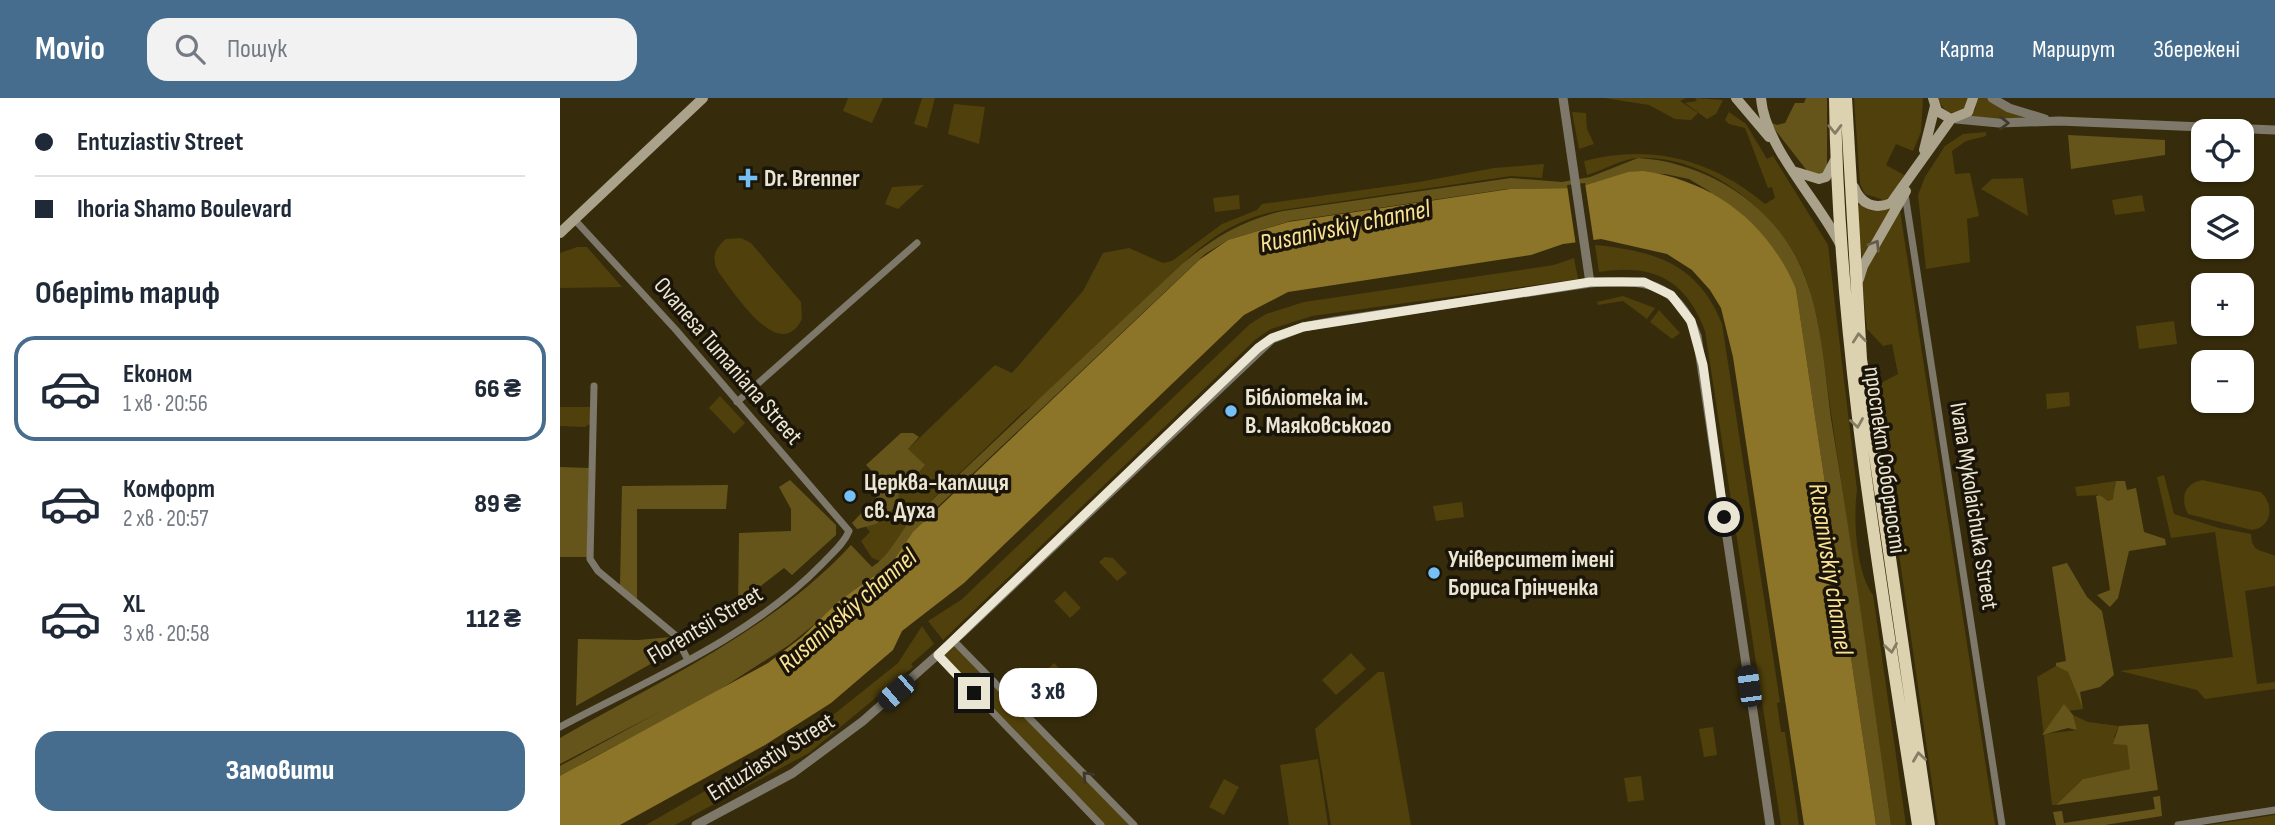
<!DOCTYPE html>
<html lang="uk">
<meta charset="utf-8">
<style>
:root{--surface:#fff;--page:#f2f2f3;--text:#1f2937;--muted:#747a83;--line:#e0e1e3;--accent:#466d8d}
body{margin:0;font-family:"Sofia Sans Condensed",sans-serif;background:var(--page);color:var(--text);height:100vh;display:flex;flex-direction:column;font-size:26px;white-space:nowrap}
*{box-sizing:border-box;margin:0}
p{font-size:23px;color:var(--muted)}
.icon{flex:none;width:38px;height:38px;fill:none;stroke:currentColor;stroke-width:2;stroke-linecap:round;stroke-linejoin:round}
.map{position:relative;flex:1;overflow:hidden}
.panel{display:flex;flex-direction:column;background:var(--surface);width:560px}
.panel>*{flex:none}
.hud{display:grid;align-content:center;height:154px;padding:0 35px;background:var(--surface)}
.controls{position:absolute;left:1631px;top:21px;display:grid;gap:14px}
.controls a{display:grid;place-items:center;width:63px;height:63px;border-radius:14px;background:var(--surface);box-shadow:0 2px 5px #0004;font-size:35px}
.end{position:absolute;width:32px;height:32px;margin:-16px;border:9px solid #ebe5d3;background:#111;box-shadow:0 0 0 4px #111}
.from{border-radius:50%}
.bubble{position:absolute;height:49px;border-radius:21px;background:var(--surface);box-shadow:0 2px 5px #0004;font-size:23px;font-weight:800;line-height:49px;text-align:center}
.car{position:absolute;width:21px;height:42px;margin:-21px -10px;border-radius:9px;box-shadow:0 0 5px 2px #0007;background:linear-gradient(#222 24%,#8ab4d8 0 40%,#222 0 76%,#8ab4d8 0 86%,#222 0)}
.hud b{display:flex;align-items:center;gap:24px;height:66px;font-size:26px}
.hud b+b{border-top:2px solid var(--line)}
.hud i{width:18px;height:18px;background:var(--text)}
ul{padding:0;list-style:none}
li{display:flex;align-items:center;gap:21px;height:105px;margin:0 14px 10px;padding:0 21px;border:4px solid transparent;border-radius:21px}
li div{flex:1}
li b{display:block;font-size:26px}
li em{font-style:normal;font-weight:800}
li.on{border-color:var(--accent)}
li>.icon{width:63px;height:63px;stroke-width:1.5}
h2{padding:0 35px;font-size:32px;line-height:84px}
.button{display:flex;gap:14px;margin-top:auto;padding:14px 35px}
.button a{flex:1;height:80px;border-radius:21px;background:var(--accent);color:#fff;font-size:28px;font-weight:800;line-height:80px;text-align:center}
header{display:flex;align-items:center;gap:42px;box-sizing:border-box;height:98px;padding:0 35px;background:var(--accent);color:#fff}
header strong{font-size:33px}
nav{display:flex;gap:38px;margin-inline-start:auto;font-size:24px}
.search{width:490px;height:63px;background:var(--page);display:flex;align-items:center;gap:18px;box-sizing:border-box;padding:0 24px;border-radius:21px;color:var(--muted);font-size:26px}
main{display:flex;flex:1;min-height:0}
.map>svg:first-child{display:block}
.green{fill:#50400b}
.forest{fill:#66551b}
.water{fill:#8c7528}
.pier{fill:#362c0c}
.lines{fill:none;stroke-linecap:round;stroke-linejoin:round}
.minor{stroke:#7d786a;stroke-width:7}
.tertiary{stroke:#7d786a;stroke-width:9}
.secondary{stroke:#aaa28b;stroke-width:10}
.trunk{stroke:#ddd2b0;stroke-width:12}
.oneway{stroke:#3d382a}
.oneway2{stroke:#857d64}
.oneway3{stroke:#625c4a}
.route{stroke:#ebe5d3;stroke-width:9}
.poi-dot{fill:#75c0f6;stroke:#1a1508;stroke-width:2.5}
.labels{text-anchor:middle;dominant-baseline:central;stroke-width:7;stroke-linejoin:round;paint-order:stroke}
.poi-label{font-size:24px;font-weight:bold;fill:#ebe5d3;stroke:#1a1508;text-anchor:start}
.street-label{font-size:24px;fill:#ebe5d3;stroke:#1a1508}
.water-label{font-size:26px;font-style:italic;fill:#fde394;stroke:#1a1508}
</style>
<header>
<strong>Movio</strong>
<div class="search"><svg class="icon" aria-label="search" viewBox="0 0 24 24"><circle cx="10" cy="10" r="6"/><path d="M15 15l6 6"/></svg>Пошук</div>
<nav><a>Карта</a><a>Маршрут</a><a>Збережені</a></nav>
</header>
<main>
<section class="panel">
<div class="hud">
<b><i class="from"></i>Entuziastiv Street</b>
<b><i></i>Ihoria Shamo Boulevard</b>
</div>
<h2>Оберіть тариф</h2>
<ul>
<li class="on"><svg class="icon" aria-label="car" viewBox="0 0 24 24"><path d="M5 17H2v-5l4-1 3-4h7l3 4 3 1v5h-3M9 17h6M6 11h13"/><circle cx="7" cy="17" r="2"/><circle cx="17" cy="17" r="2"/></svg><div><b>Економ</b><p>1 хв · 20:56</p></div><em>66 ₴</em></li>
<li><svg class="icon" aria-label="car" viewBox="0 0 24 24"><path d="M5 17H2v-5l4-1 3-4h7l3 4 3 1v5h-3M9 17h6M6 11h13"/><circle cx="7" cy="17" r="2"/><circle cx="17" cy="17" r="2"/></svg><div><b>Комфорт</b><p>2 хв · 20:57</p></div><em>89 ₴</em></li>
<li><svg class="icon" aria-label="car" viewBox="0 0 24 24"><path d="M5 17H2v-5l4-1 3-4h7l3 4 3 1v5h-3M9 17h6M6 11h13"/><circle cx="7" cy="17" r="2"/><circle cx="17" cy="17" r="2"/></svg><div><b>XL</b><p>3 хв · 20:58</p></div><em>112 ₴</em></li>
</ul>
<div class="button"><a>Замовити</a></div>
</section>
<div class="map">
<svg width="1715" height="727" viewBox="0 0 1715 727">
<rect width="100%" height="100%" fill="#362c0c"/>
<path class="green" d="M 288,0 L 323,0 L 312,25 L 283,13 Z
M 362,0 L 375,0 L 367,30 L 354,26 Z
M 1044,0 L 1126,0 L 1120,3 L 1138,15 L 1131,22 L 1115,21 L 1089,7 Z
M 1135,0 L 1163,2 L 1156,16 L 1147,21 L 1125,5 L 1137,3 Z
M 1294,0 L 1363,0 L 1361,34 L 1353,53 L 1336,46 L 1326,67 L 1344,77 L 1335,93 L 1322,105 L 1321,101 L 1305,96 L 1300,86 Z
M 1378,0 L 1409,0 C 1404,21 1384,19 1378,0 Z
M 1418,0 L 1428,0 L 1473,21 L 1408,19 L 1415,12 Z
M 394,6 L 425,9 L 419,46 L 388,36 Z
M 1012,14 L 1026,15 L 1027,31 L 1034,46 L 1019,51 Z
M 1169,14 L 1186,26 L 1207,61 L 1213,58 L 1268,147 L 1297,392 C 1293,420 1296,474 1313,497 L 1346,727 L 1331,727 L 1258,225 C 1252,203 1248,179 1236,159 C 1206,105 1142,57 1078,60 C 1061,61 1044,72 1027,77 L 1024,63 C 1091,45 1153,62 1205,106 L 1215,100 L 1212,89 L 1208,90 L 1185,30 L 1169,26 L 1165,22 Z
M 1426,34 L 1426,38 L 1406,43 L 1392,53 L 1395,76 L 1410,75 L 1419,118 L 1407,121 L 1410,164 L 1366,171 L 1358,97 L 1365,79 L 1385,48 L 1403,36 Z
M 984,66 L 982,80 L 951,78 L 722,112 C 656,124 627,162 581,206 C 547,238 513,270 479,302 L 463,314 L 350,423 L 331,453 L 320,463 L 312,460 L 301,443 L 310,434 L 306,429 L 307,419 L 341,403 L 337,398 L 348,351 L 435,267 L 452,275 L 523,193 L 543,155 L 569,150 L 603,165 L 612,163 L 662,126 L 697,112 L 702,106 L 859,84 L 934,70 Z
M 1463,80 L 1468,118 L 1421,91 L 1432,81 Z
M 364,87 L 338,111 L 325,106 L 332,89 Z
M 679,97 L 680,111 L 655,114 L 653,100 Z
M 1582,97 L 1585,113 L 1555,117 L 1552,102 Z
M 1296,105 L 1312,113 L 1336,106 L 1302,160 Z
M 1340,113 L 1435,727 L 1378,727 L 1316,296 L 1323,284 L 1338,276 L 1332,246 L 1323,248 L 1307,231 L 1302,181 L 1312,156 Z
M 181,140 L 191,145 L 241,204 L 242,221 C 219,267 174,194 159,175 C 151,161 154,151 166,141 Z
M 1035,147 C 1096,153 1138,166 1162,226 L 1220,604 L 1217,605 L 1221,634 L 1225,634 L 1239,727 L 1221,727 L 1145,233 C 1126,181 1092,165 1039,174 Z
M 17,149 L 27,149 L 62,189 L 0,190 L 0,155 Z
M 1014,160 L 1018,181 L 752,218 L 711,231 L 696,241 L 383,542 L 368,523 L 401,502 L 690,226 L 706,216 L 744,204 L 994,167 Z
M 1063,198 L 1095,210 L 1087,221 L 1063,203 L 1038,207 L 1037,204 Z
M 1099,212 L 1120,235 L 1112,241 L 1090,224 Z
M 1614,223 L 1617,246 L 1579,251 L 1576,228 Z
M 1509,294 L 1510,308 L 1487,311 L 1486,296 Z
M 160,298 L 185,325 L 174,336 L 149,310 Z
M 0,309 L 30,309 L 33,324 L 25,329 L 0,328 Z
M 1604,377 L 1614,416 L 1659,430 L 1691,436 C 1692,455 1700,451 1715,458 L 1715,488 L 1685,493 L 1697,586 L 1715,584 L 1715,591 L 1645,601 L 1637,592 L 1560,573 L 1673,559 L 1655,434 L 1611,440 L 1597,379 Z
M 1642,382 L 1700,394 C 1715,405 1712,430 1692,432 L 1628,416 C 1620,400 1624,386 1642,382 Z
M 1556,383 L 1554,400 L 1548,403 L 1540,397 L 1517,398 L 1515,389 Z
M 902,404 L 904,419 L 876,423 L 873,408 Z
M 545,459 L 553,460 L 567,475 L 557,483 L 539,464 Z
M 505,493 L 521,510 L 510,520 L 494,503 Z
M 362,528 L 374,546 L 351,566 L 353,569 L 249,655 L 115,727 L 86,727 L 263,625 L 338,565 Z
M 393,542 L 574,727 L 541,727 L 378,557 Z
M 791,555 L 806,571 L 776,597 L 762,582 Z
M 494,565 L 515,587 L 505,597 L 484,575 Z
M 1496,568 L 1508,574 L 1523,611 L 1508,613 L 1504,607 L 1483,636 L 1517,632 L 1513,617 L 1528,624 L 1559,628 L 1554,639 L 1567,647 L 1571,671 L 1523,681 L 1496,707 L 1492,707 L 1477,579 Z
M 818,574 L 824,574 L 851,727 L 771,727 L 755,631 Z
M 1153,629 L 1157,657 L 1144,659 L 1139,631 Z
M 758,661 L 768,727 L 729,727 L 720,667 Z
M 1081,678 L 1084,702 L 1068,704 L 1064,680 Z
M 664,681 L 679,689 L 664,717 L 649,709 Z
M 1715,717 L 1715,727 L 1650,727 Z"/>
<path class="forest" d="M 1246,0 L 1267,0 L 1267,69 L 1261,78 L 1248,74 L 1209,24 L 1217,27 L 1225,25 L 1235,5 L 1244,5 Z
M 1508,37 L 1605,42 L 1605,57 L 1511,71 Z
M 1078,60 C 1143,64 1207,102 1237,161 C 1262,210 1264,273 1272,327 C 1294,460 1312,594 1331,727 L 1316,727 L 1236,191 L 1149,93 L 1129,81 L 1105,76 L 1066,75 L 1020,90 L 947,91 L 730,123 L 668,142 L 645,156 L 369,417 L 335,461 L 229,547 L 153,596 L 25,664 L 0,682 L 0,668 L 101,613 L 0,666 L 0,640 C 100,582 212,533 291,447 L 312,469 C 330,457 337,439 350,423 L 622,166 C 653,140 683,122 723,113 L 951,80 L 1002,84 L 1030,79 Z
M 341,335 L 353,335 L 359,339 L 348,351 L 365,367 L 338,398 L 342,403 L 316,426 L 297,431 L 292,425 L 327,388 L 306,367 Z
M 0,369 L 29,370 L 27,459 L 0,459 Z
M 230,382 L 276,427 L 276,437 L 232,477 L 224,470 L 198,490 L 200,500 L 178,513 L 179,435 L 231,433 L 231,411 L 219,389 Z
M 1556,383 L 1565,383 L 1567,392 L 1576,390 L 1584,434 L 1605,441 L 1606,447 L 1569,453 L 1558,500 L 1550,509 L 1537,497 L 1550,492 L 1536,398 L 1540,397 L 1548,403 L 1553,401 Z
M 168,387 L 166,411 L 77,411 L 77,501 L 60,488 L 62,388 Z
M 1507,465 L 1527,499 L 1542,513 L 1554,577 L 1540,589 L 1520,594 L 1523,611 L 1508,574 L 1496,568 L 1496,565 L 1506,563 L 1492,469 Z
M 112,539 L 119,550 L 16,608 L 18,541 L 78,542 Z
M 1504,606 L 1513,617 L 1517,632 L 1508,630 L 1482,637 Z
M 1588,626 L 1598,692 L 1496,707 L 1523,681 L 1570,671 L 1567,647 L 1553,646 L 1559,628 Z
M 1600,698 L 1602,718 L 1545,727 L 1496,727 L 1493,714 L 1502,713 L 1504,725 L 1595,711 L 1593,699 Z"/>
<path class="water" d="M 1083,73 C 1154,83 1208,125 1236,191 L 1316,727 L 1244,727 L 1173,259 L 1161,210 L 1150,192 L 1132,172 L 1107,156 L 1041,141 L 1003,146 L 971,157 L 728,194 L 684,217 L 404,485 L 342,533 L 333,552 L 271,605 L 205,647 L 60,727 L 0,727 L 0,678 L 208,565 L 242,539 L 278,504 L 332,465 L 353,434 L 639,162 L 668,142 L 728,124 L 950,91 L 1017,90 L 1068,74 Z"/>
<path class="pier" d="M 1025,85 L 1034,145 L 1016,148 L 1007,87 Z"/>
<g class="lines">
<path class="minor" d="M 1345,96 L 1442,727
M 34,288 L 30,461 L 38,473 L 115,537 L 128,562
M 177,304 L 357,145
M 393,542 L 574,727
M 378,557 L 541,727
M 0,629 C 90,581 190,540 262,466 C 271,456 284,446 289,433 L 116,232 L 14,121
M 1618,727 L 1715,712"/>
<path class="tertiary" d="M 1003,0 L 1030,185
M 1432,0 L 1449,10 L 1485,21
M 1396,21 L 1439,25 L 1499,23 L 1715,32
M 136,727 L 233,675 L 303,623 L 401,536 L 712,241 L 743,229 L 775,223 L 1030,185 C 1083,181 1116,182 1137,238 L 1210,727"/>
<path class="secondary" d="M 1176,0 L 1209,39
M 1201,0 C 1205,49 1257,101 1280,146
M 1373,0 L 1377,13 L 1391,21 L 1408,14 L 1413,0
M 1364,52 L 1375,8
M 1236,74 L 1259,81 L 1266,79 L 1275,62
M 1294,89 C 1301,106 1314,112 1331,105 L 1391,21
M 0,135 L 143,0
M 1299,181 L 1303,168 L 1346,93"/>
<path class="trunk" d="M 1275,0 C 1278,245 1321,485 1358,727
M 1286,0 L 1301,261 L 1369,727"/>
</g>
<defs><path id="oneway-chevron" d="M-2-3.5L2.5 0L-2 3.5" fill="none" stroke-width="1.6" stroke-linecap="round" stroke-linejoin="round" transform="scale(1.75)"/></defs>
<g class="oneway">
<use href="#oneway-chevron" transform="translate(1444 25)"/>
<use href="#oneway-chevron" transform="translate(527 678) rotate(-134)"/>
</g>
<g class="oneway2">
<use href="#oneway-chevron" transform="translate(1275 31) rotate(89)"/>
<use href="#oneway-chevron" transform="translate(1299 240) rotate(-96)"/>
<use href="#oneway-chevron" transform="translate(1297 325) rotate(81)"/>
<use href="#oneway-chevron" transform="translate(1331 550) rotate(81)"/>
<use href="#oneway-chevron" transform="translate(1359 659) rotate(-98)"/>
</g>
<use class="oneway3" href="#oneway-chevron" transform="translate(1315 147) rotate(-58)"/>
<g class="lines">
<path class="route" d="M 414,595 L 378,557 L 698,250 L 712,240 L 743,229 L 1030,184 L 1084,184 L 1111,197 L 1131,223 L 1143,267 L 1164,419"/>
</g>
<g class="poi-dot">
<path d="M184.5 69.5h7v7h7v7h-7v7h-7v-7h-7v-7h7z"/>
<circle cx="671" cy="313" r="7"/>
<circle cx="290" cy="398" r="7"/>
<circle cx="874" cy="475" r="7"/>
</g>
<g class="labels">
<g class="poi-label">
<text x="204" y="80">Dr. Brenner</text>
<text x="685" y="299">Бібліотека ім.<tspan x="685" dy="28">В. Маяковського</tspan></text>
<text x="304" y="384">Церква-каплиця<tspan x="304" dy="28">св. Духа</tspan></text>
<text x="888" y="461">Університет імені<tspan x="888" dy="28">Бориса Грінченка</tspan></text>
</g>
<g class="street-label">
<text transform="translate(168 263) rotate(49)">Ovanesa Tumaniana Street</text>
<text transform="translate(1325 362) rotate(82)">проспект Соборності</text>
<text transform="translate(1414 408) rotate(81)">Ivana Mykolaichuka Street</text>
<text transform="translate(145 527) rotate(-31)">Florentsii Street</text>
<text transform="translate(211 659) rotate(-32)">Entuziastiv Street</text>
</g>
<g class="water-label">
<text transform="translate(785 129) rotate(-12)">Rusanivskiy channel</text>
<text transform="translate(1270 471) rotate(81)">Rusanivskiy channel</text>
<text transform="translate(288 513) rotate(-41)">Rusanivskiy channel</text>
</g>
</g>
</svg>
<div class="controls">
<a><svg class="icon" aria-label="locate" viewBox="0 0 24 24"><circle cx="12" cy="12" r="6"/><path d="M12 2v4M12 18v4M2 12h4M18 12h4"/></svg></a>
<a><svg class="icon" aria-label="layers" viewBox="0 0 24 24"><path d="M12 4l9 5-9 5-9-5zM3 14l9 5 9-5"/></svg></a>
<a>+</a>
<a>−</a>
</div>
<i class="end from" style="left:1164px;top:419px"></i>
<i class="end" style="left:414px;top:595px"></i>
<div class="bubble" style="left:439px;top:570px;width:98px">3 хв</div>
<i class="car" style="left:1189px;top:588px;rotate:352deg"></i>
<i class="car" style="left:336px;top:594px;rotate:229deg"></i>
</div>
</main>
